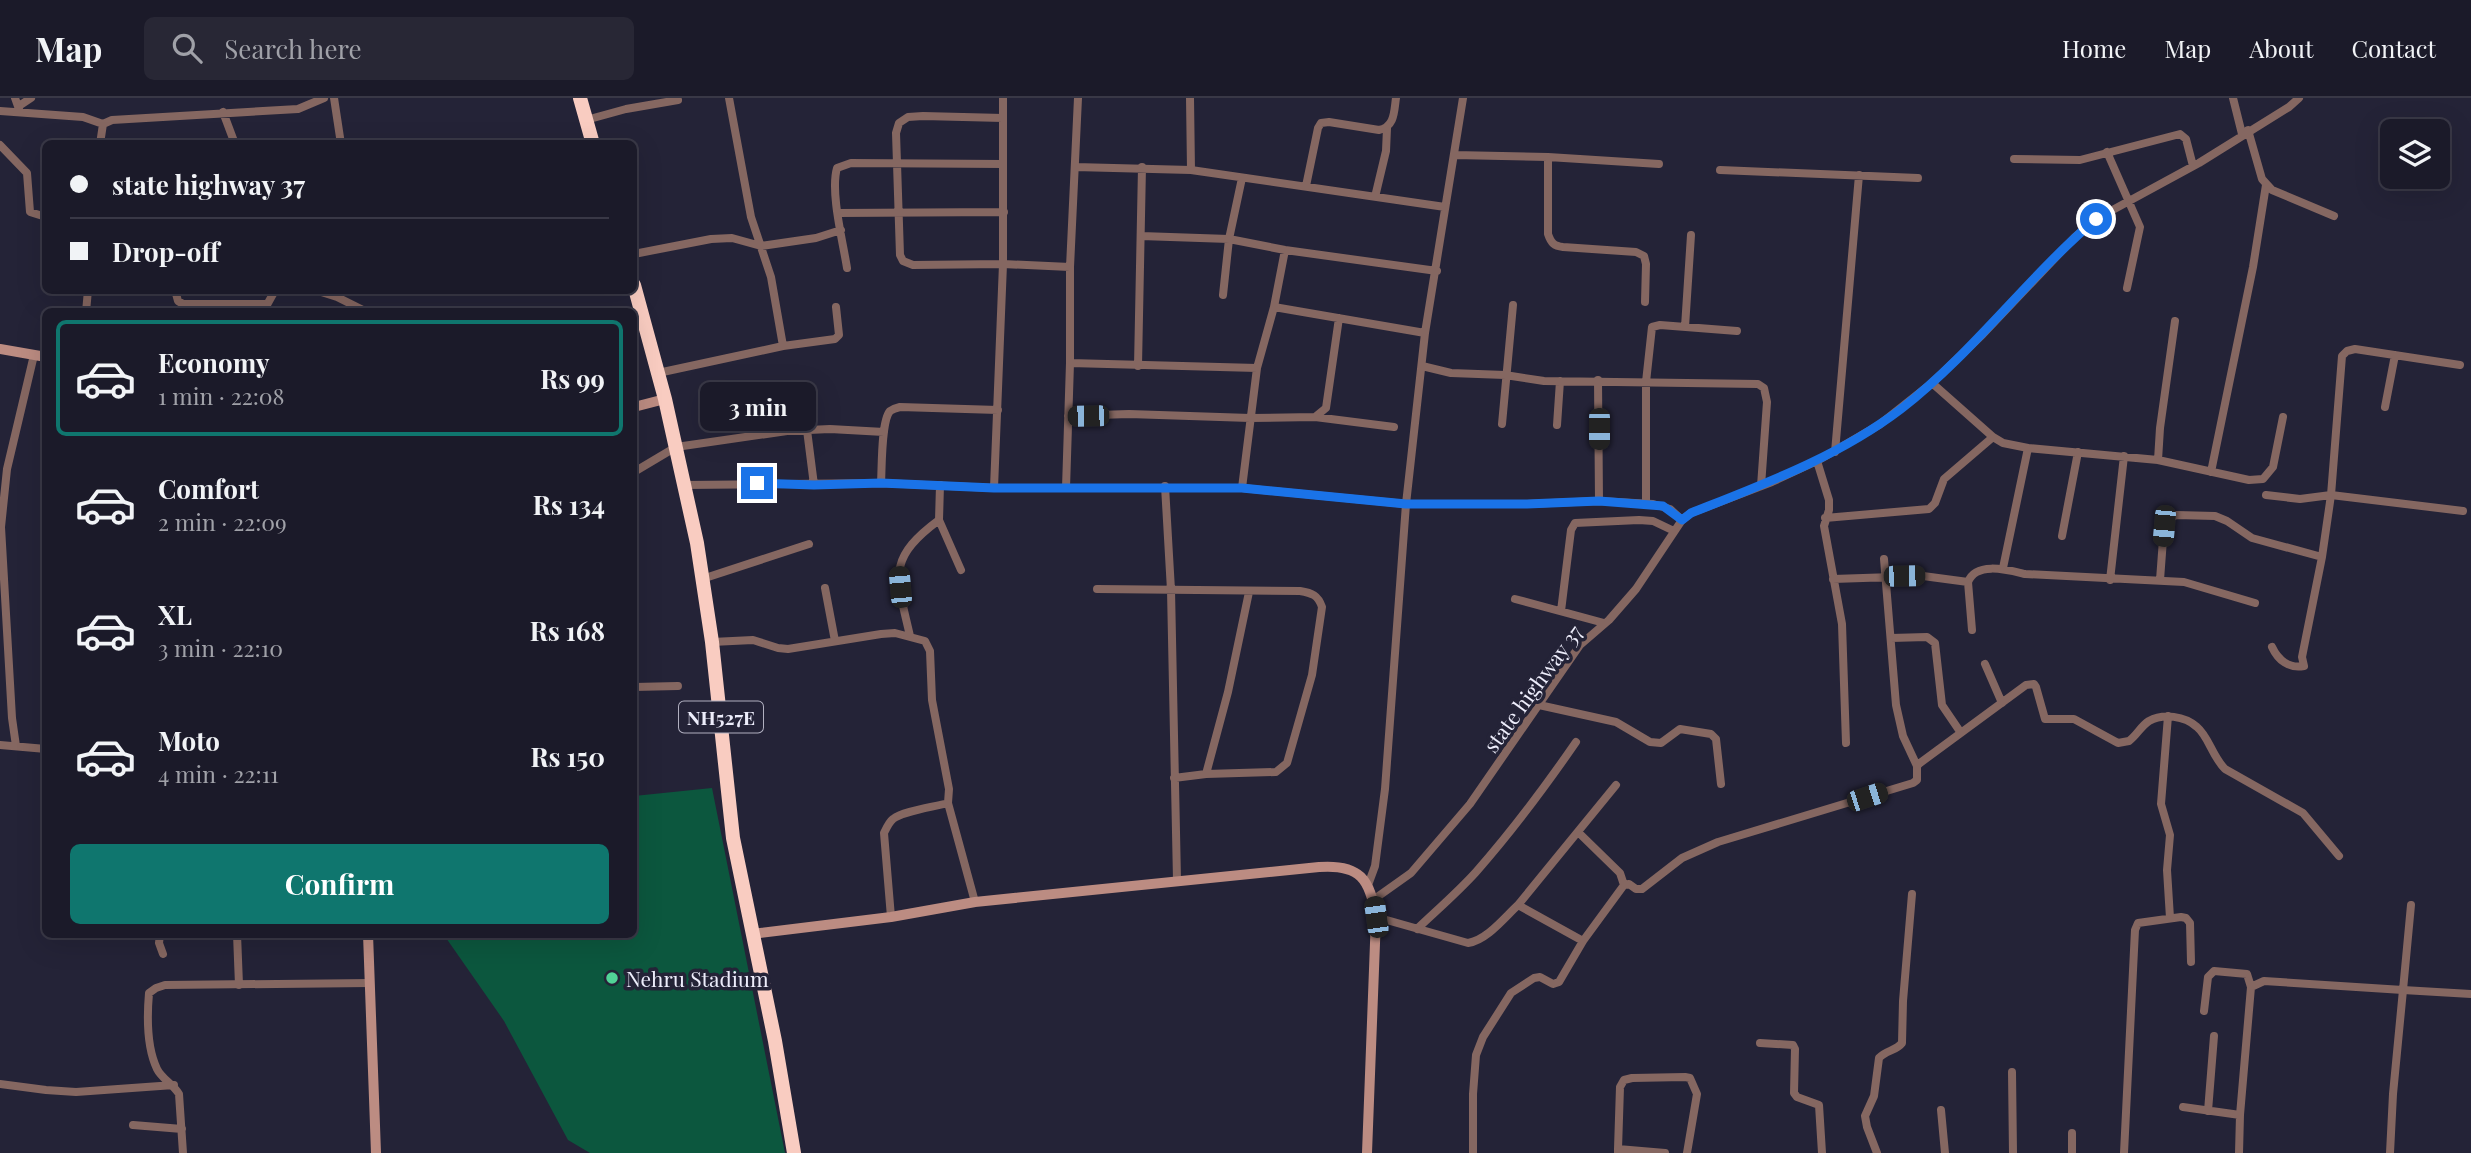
<!DOCTYPE html>
<meta charset="utf-8">
<style>
:root{--surface:#1b1a29;--page:#282735;--text:#f1f3f6;--muted:#a0a1a8;--line:#393846;--accent:#0f766e}
body{margin:0;font-family:"Playfair Display",serif;background:var(--page);color:var(--text);height:100vh;display:flex;flex-direction:column;font-size:26px;white-space:nowrap}
*{box-sizing:border-box;margin:0}
p{font-size:23px;color:var(--muted)}
.icon{flex:none;width:38px;height:38px;fill:none;stroke:currentColor;stroke-width:2;stroke-linecap:round;stroke-linejoin:round}
.map{position:relative;flex:1;overflow:hidden}
.drawer{position:absolute;left:42px;top:210px;width:595px;height:630px;display:flex;flex-direction:column;background:var(--surface);border-radius:10px;box-shadow:0 7px 28px #0002,0 0 0 2px var(--line)}
.drawer>*{flex:none}
.guide{position:absolute;left:42px;top:42px;width:595px;height:154px;border-radius:10px;box-shadow:0 7px 28px #0002,0 0 0 2px var(--line);display:grid;align-content:center;height:154px;padding:0 28px;background:var(--surface)}
.controls{position:absolute;left:2380px;top:21px;display:grid;gap:14px}
.controls a{display:grid;place-items:center;width:70px;height:70px;border-radius:10px;background:var(--surface);box-shadow:0 7px 28px #0002,0 0 0 2px var(--line);font-size:35px}
.end{position:absolute;width:32px;height:32px;margin:-16px;border:9px solid #1a73e8;background:#fff;box-shadow:0 0 0 4px #fff}
.from{border-radius:50%}
.bubble{position:absolute;height:49px;border-radius:10px;background:var(--surface);box-shadow:0 7px 28px #0002,0 0 0 2px var(--line);font-size:23px;font-weight:700;line-height:49px;text-align:center}
.car{position:absolute;width:21px;height:42px;margin:-21px -10px;border-radius:9px;box-shadow:0 0 5px 2px #0007;background:linear-gradient(#222 24%,#8ab4d8 0 40%,#222 0 76%,#8ab4d8 0 86%,#222 0)}
.guide b{display:flex;align-items:center;gap:24px;height:66px;font-size:26px}
.guide b+b{border-top:2px solid var(--line)}
.guide i{width:18px;height:18px;background:var(--text)}
ul{padding:12px 0 0;list-style:none}
li{display:flex;align-items:center;gap:21px;height:116px;margin:0 14px 10px;padding:0 14px;border:4px solid transparent;border-radius:10px}
li div{flex:1}
li b{display:block;font-size:26px}
li em{font-style:normal;font-weight:700}
li.selected{border-color:var(--accent)}
li>.icon{width:63px;height:63px;stroke-width:1.5}
.button{display:flex;gap:14px;margin-top:auto;padding:14px 28px}
.button a{flex:1;height:80px;border-radius:10px;background:var(--accent);color:#fff;font-size:28px;font-weight:700;line-height:80px;text-align:center}
header{display:flex;align-items:center;gap:42px;box-sizing:border-box;height:98px;padding:0 35px;background:var(--surface);border-bottom:2px solid var(--line)}
header strong{font-size:33px}
nav{display:flex;gap:38px;margin-inline-start:auto;font-size:24px}
.search{width:490px;height:63px;background:var(--page);display:flex;align-items:center;gap:18px;box-sizing:border-box;padding:0 24px;border-radius:10px;color:var(--muted);font-size:26px}
.map>svg:first-child{display:block}
.green{fill:#0c573e}
.lines{fill:none;stroke-linecap:round;stroke-linejoin:round}
.street{stroke:#856761;stroke-width:8}
.secondary{stroke:#bc8c82;stroke-width:10}
.highway{stroke:#f9ccc1;stroke-width:14}
.route{stroke:#1a73e8;stroke-width:9}
.poi-dot{fill:#51d397;stroke:#242337;stroke-width:2.5}
.labels{text-anchor:middle;dominant-baseline:central;stroke-width:7;stroke-linejoin:round;paint-order:stroke}
.shield{fill:#242337;stroke:#b1b0c0;stroke-width:2}
.shield-label{font-size:19px;font-weight:bold;fill:#ededfb}
.street-label{font-size:21px;fill:#ededfb;stroke:#242337}
.poi-label{font-size:21px;fill:#ededfb;stroke:#242337;text-anchor:start}
</style>
<header>
<strong>Map</strong>
<div class="search"><svg class="icon" aria-label="search" viewBox="0 0 24 24"><circle cx="10" cy="10" r="6"/><path d="M15 15l6 6"/></svg>Search here</div>
<nav><a>Home</a><a>Map</a><a>About</a><a>Contact</a></nav>
</header>
<div class="map">
<svg width="2471" height="1055" viewBox="0 0 2471 1055">
<rect width="100%" height="100%" fill="#242337"/>
<path class="green" d="M 712,690 L 785,1055 L 590,1055 L 568,1042 L 504,923 L 444,837 L 634,836 L 634,698 Z"/>
<g class="lines">
<path class="street" d="M 15,0 L 20,14
M 334,0 L 341,46
M 729,0 L 751,119 L 771,179 L 783,248
M 1190,0 L 1191,72
M 2233,0 L 2242,36
M 19,8 L 31,0
M 0,13 L 83,19 L 103,26
M 223,14 L 235,46
M 1003,20 L 923,18 L 908,19 L 899,25 L 896,35 L 900,157 L 903,163 L 913,167 L 1003,166 L 1070,169
M 586,22 L 626,11 L 678,2
M 2248,32 L 2262,81 L 2272,92 L 2334,118
M 100,46 L 103,26 L 112,22 L 298,11 L 324,0
M 0,47 L 27,75 L 30,114 L 46,119
M 2107,54 L 2140,129 L 2127,190
M 1454,57 L 1548,59 L 1659,66
M 1548,59 L 1548,136 C 1551,145 1554,148 1563,149 L 1636,154 L 1644,158 L 1646,166 L 1645,204
M 2014,61 L 2080,62 L 2180,36 L 2186,41 L 2193,68
M 1075,69 L 1191,72 L 1445,109
M 1720,72 L 1918,80
M 1306,88 L 1318,30 L 1321,25 L 1329,24 L 1379,32 C 1395,29 1394,13 1396,0
M 1375,99 L 1386,53 L 1387,30
M 838,115 L 1004,114
M 1141,138 L 1229,141 L 1285,152 L 1437,173
M 634,156 L 711,141 L 732,140 L 761,148 L 816,140 L 841,132
M 847,170 C 843,144 830,94 837,70 L 851,65 L 1003,66
M 175,192 L 178,203 L 183,206 L 266,206
M 315,192 L 337,199 L 367,214
M 1223,197 L 1229,141 L 1242,80
M 1274,209 L 1425,235
M 86,214 L 88,192
M 263,214 L 273,196 L 278,192
M 1685,229 L 1691,137
M 1070,265 L 1257,270
M 1138,268 L 1142,69
M 1422,268 L 1451,275 L 1505,277 L 1544,283 L 1758,286 L 1764,290 L 1767,304 L 1761,388
M 658,275 L 783,248 L 835,241 L 839,237 L 836,209
M 1598,282 L 1599,403
M 1932,285 L 1993,339 L 2003,345 L 2028,350 L 2158,362 L 2249,382 L 2263,381 L 2273,369 L 2283,319
M 2385,309 L 2395,257
M 1068,318 L 1129,316 L 1250,320 L 1315,319 L 1394,329
M 1315,319 L 1326,310 L 1339,220
M 1502,326 L 1513,207
M 1557,327 L 1560,283
M 807,332 L 814,387
M 1835,354 L 1859,77
M 2158,362 L 2160,330 L 2175,223
M 1817,363 L 1829,402 L 1829,412 L 1824,428 L 1842,526 L 1846,645
M 634,374 L 676,349 L 787,333 L 830,331 L 884,334
M 2211,374 L 2253,169 L 2266,87
M 881,385 C 882,370 881,323 890,313 C 893,311 896,310 900,309 L 998,312
M 685,387 L 881,385 L 994,390 L 1242,390 L 1406,406 L 1527,406 L 1599,403 L 1653,406 L 1670,411 L 1682,422
M 1165,388 L 1171,492 L 1177,782
M 994,390 L 1003,166 L 1003,0
M 1066,390 L 1070,265 L 1070,169 L 1078,0
M 1242,390 L 1257,270 L 1274,209 L 1285,152
M 2266,397 L 2300,401 L 2331,397 L 2463,413
M 1646,406 L 1646,284 L 1652,229 L 1660,227 L 1737,233
M 1825,420 L 1929,411 L 1935,405 L 1944,381 L 1993,339
M 939,422 L 961,472
M 2062,438 L 2078,354
M 1884,461 L 1896,607 L 1903,638 L 1917,668
M 2003,470 L 2028,350
M 702,481 L 809,446
M 1833,481 L 1923,478 L 1968,484
M 2110,482 L 2124,358
M 2160,482 L 2164,428 L 2169,421 L 2176,417 L 2215,418 L 2227,423 L 2252,440 L 2322,459
M 825,490 L 835,543
M 1097,491 L 1300,493 C 1312,495 1318,497 1322,509 L 1312,577 L 1287,665 L 1276,674 L 1206,676 L 1174,680
M 1515,501 L 1604,525
M 1561,513 L 1571,432 L 1575,425 L 1639,422 L 1653,423 L 1674,433
M 1972,532 L 1968,484 C 1976,463 2008,472 2025,476 L 2184,484 L 2255,505
M 910,538 C 897,480 885,462 939,422 L 940,387
M 1891,540 L 1927,539 L 1935,545 L 1942,607 L 1961,635
M 712,544 L 753,542 L 778,550 L 788,551 L 881,536 L 895,535 L 925,543 L 930,553 L 932,602 L 949,691 L 948,705 L 975,804
M 2272,549 C 2278,562 2289,571 2304,568 L 2302,559 L 2322,459 L 2331,397 L 2342,258 L 2347,253 L 2355,251 L 2460,267
M 1985,566 L 2002,605
M 634,589 L 678,588
M 1539,607 L 1616,624 L 1650,644 L 1661,645 L 1680,631 L 1711,636 L 1716,641 L 1721,686
M 2168,618 L 2161,706 L 2170,737 L 2167,772 L 2170,820
M 0,647 L 46,651
M 16,648 L 12,620 L 1,429 L 7,371 L 34,257
M 1206,676 L 1228,594 L 1249,494
M 1578,734 L 1620,775 L 1624,787
M 1368,787 L 1375,768 L 1385,691 L 1406,406 L 1425,235 L 1463,0
M 1373,802 L 1411,775 L 1470,706 L 1580,547 L 1609,522 L 1636,491 L 1682,422 L 1691,415 L 1772,384 L 1817,363 L 1879,327 L 1932,285 L 1983,236 L 2075,139 L 2096,121 L 2199,65 L 2289,9 L 2299,0
M 1518,807 L 1616,687
M 891,819 L 884,735 C 886,731 889,724 893,721 C 903,713 934,709 948,705
M 1376,819 L 1468,845 C 1487,842 1504,820 1518,807 L 1583,843
M 1417,831 C 1437,812 1458,794 1476,774 C 1512,733 1545,689 1576,644
M 160,836 L 159,845 L 163,856
M 237,836 L 239,887
M 2204,913 L 2208,879 L 2214,873 L 2247,876 L 2251,889
M 1760,945 L 1793,947 L 1795,951 L 1794,995 L 1797,999 L 1819,1007 L 1822,1055
M 2012,974 L 2013,1055
M 0,986 L 46,992 L 76,994 L 174,987
M 2183,1009 L 2240,1017
M 1941,1012 L 1945,1055
M 2208,1013 L 2214,938
M 133,1027 L 182,1031
M 1618,1051 L 1620,989 L 1624,982 L 1632,980 L 1685,979 L 1690,980 L 1697,996 L 1687,1055
M 183,1055 L 179,996 C 173,986 162,981 157,971 C 147,950 147,918 149,895 L 156,890 L 165,887 L 370,885
M 1473,1055 L 1473,996 L 1476,957 L 1483,939 L 1511,895 L 1534,880 L 1540,879 L 1553,886 L 1559,884 L 1583,843 L 1624,787 L 1629,786 L 1636,791 L 1642,791 L 1682,760 L 1718,744 L 1913,685 L 1917,682 L 1917,668 L 1920,665 L 2026,587 L 2034,586 L 2036,589 L 2045,621 L 2074,621 L 2118,645 L 2129,643 C 2137,637 2141,628 2149,623 C 2163,615 2185,618 2197,629 C 2209,639 2212,658 2225,671 L 2303,715 L 2339,758
M 1618,1055 L 1618,1051 L 1665,1055
M 1877,1055 L 1867,1029 L 1865,1018 L 1874,998 L 1879,960 C 1886,952 1896,953 1902,945 L 1903,903 L 1912,796
M 2072,1055 L 2072,1035
M 2124,1055 L 2135,832 L 2138,825 L 2181,819 L 2186,820 L 2190,825 L 2191,864
M 2239,1055 L 2240,1017 L 2251,889 L 2264,883 L 2403,892 L 2411,807
M 2390,1055 L 2393,996 L 2403,892 L 2471,896"/>
<path class="secondary" d="M 0,251 L 46,259
M 634,309 L 665,301
M 368,836 L 376,1055
M 752,836 L 891,819 L 975,804 L 1319,769 C 1360,766 1370,781 1376,819 L 1367,1055"/>
<path class="highway" d="M 580,0 L 593,46
M 634,187 L 665,301 L 697,445 L 712,544 L 733,740 L 775,943 L 794,1055"/>
</g>
<g class="lines">
<path class="route" d="M 757,385 L 814,387 L 881,385 L 994,390 L 1242,390 L 1406,406 L 1527,406 L 1599,403 L 1663,408 L 1682,422 L 1691,415 C 1764,386 1838,359 1901,311 C 1973,255 2027,180 2096,121"/>
</g>
<circle class="poi-dot" cx="612" cy="880" r="7"/>
<g class="labels">
<rect class="shield" x="679" y="603.5" width="84" height="31" rx="5"/>
<g class="shield-label">
<text x="721" y="619">NH527E</text>
</g>
<g class="street-label">
<text transform="translate(1532 590) rotate(-54)">state highway 37</text>
</g>
<g class="poi-label">
<text x="626" y="880">Nehru Stadium</text>
</g>
</g>
</svg>
<div class="controls">
<a><svg class="icon" aria-label="layers" viewBox="0 0 24 24"><path d="M12 4l9 5-9 5-9-5zM3 14l9 5 9-5"/></svg></a>
</div>
<i class="end from" style="left:2096px;top:121px"></i>
<i class="end" style="left:757px;top:385px"></i>
<div class="bubble" style="left:700px;top:284px;width:116px">3 min</div>
<i class="car" style="left:1088px;top:318px;rotate:269deg"></i>
<i class="car" style="left:1599px;top:331px;rotate:180deg"></i>
<i class="car" style="left:2164px;top:428px;rotate:185deg"></i>
<i class="car" style="left:1904px;top:478px;rotate:89deg"></i>
<i class="car" style="left:900px;top:489px;rotate:355deg"></i>
<i class="car" style="left:1867px;top:699px;rotate:72deg"></i>
<i class="car" style="left:1376px;top:819px;rotate:352deg"></i>
<div class="guide">
<b><i class="from"></i>state highway 37</b>
<b><i></i>Drop-off</b>
</div>
<section class="drawer">
<ul>
<li class="selected"><svg class="icon" aria-label="car" viewBox="0 0 24 24"><path d="M5 17H2v-5l4-1 3-4h7l3 4 3 1v5h-3M9 17h6M6 11h13"/><circle cx="7" cy="17" r="2"/><circle cx="17" cy="17" r="2"/></svg><div><b>Economy</b><p>1 min · 22:08</p></div><em>Rs 99</em></li>
<li><svg class="icon" aria-label="car" viewBox="0 0 24 24"><path d="M5 17H2v-5l4-1 3-4h7l3 4 3 1v5h-3M9 17h6M6 11h13"/><circle cx="7" cy="17" r="2"/><circle cx="17" cy="17" r="2"/></svg><div><b>Comfort</b><p>2 min · 22:09</p></div><em>Rs 134</em></li>
<li><svg class="icon" aria-label="car" viewBox="0 0 24 24"><path d="M5 17H2v-5l4-1 3-4h7l3 4 3 1v5h-3M9 17h6M6 11h13"/><circle cx="7" cy="17" r="2"/><circle cx="17" cy="17" r="2"/></svg><div><b>XL</b><p>3 min · 22:10</p></div><em>Rs 168</em></li>
<li><svg class="icon" aria-label="car" viewBox="0 0 24 24"><path d="M5 17H2v-5l4-1 3-4h7l3 4 3 1v5h-3M9 17h6M6 11h13"/><circle cx="7" cy="17" r="2"/><circle cx="17" cy="17" r="2"/></svg><div><b>Moto</b><p>4 min · 22:11</p></div><em>Rs 150</em></li>
</ul>
<div class="button"><a>Confirm</a></div>
</section>
</div>
